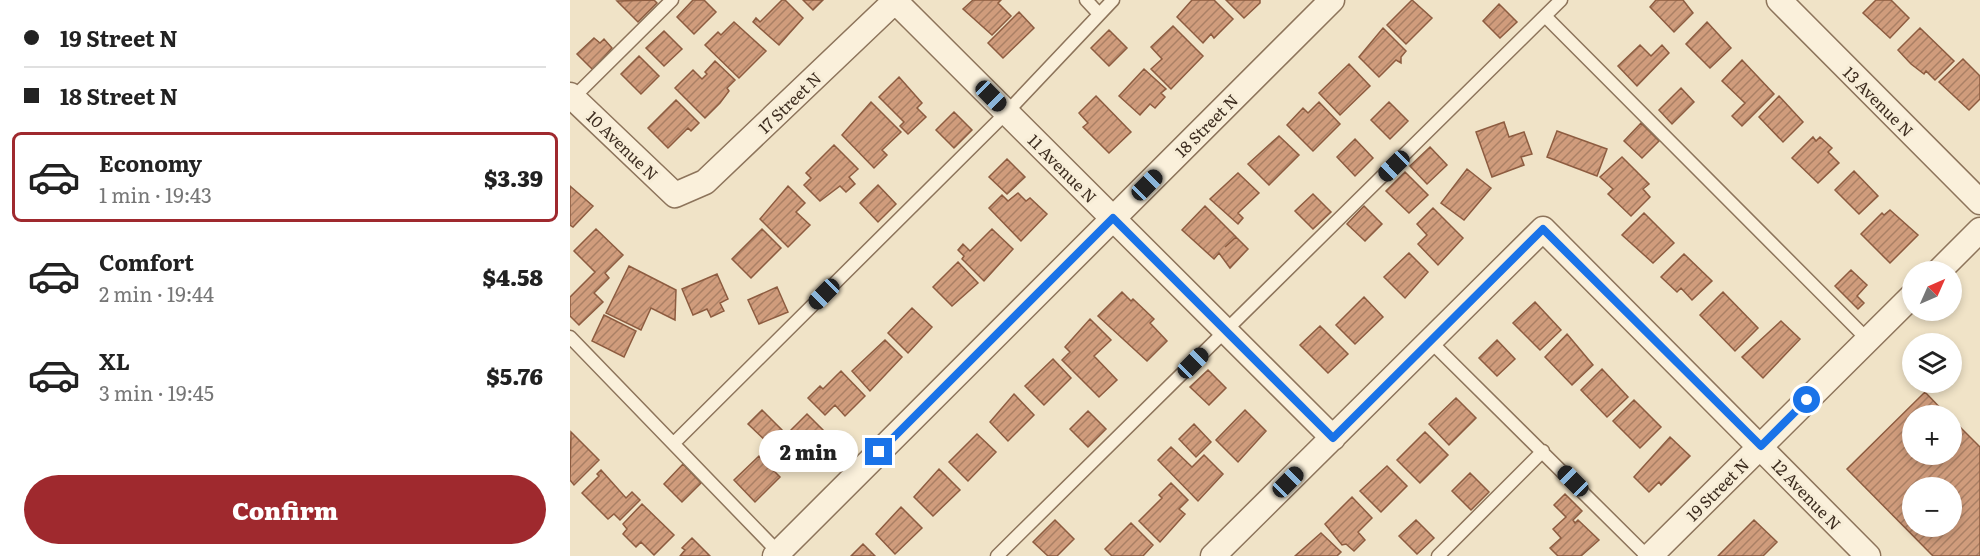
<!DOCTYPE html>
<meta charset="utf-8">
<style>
:root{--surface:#fff;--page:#f6f6f6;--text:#222;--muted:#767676;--line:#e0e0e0;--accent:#9f292e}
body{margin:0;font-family:Literata,serif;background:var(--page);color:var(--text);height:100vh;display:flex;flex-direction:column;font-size:22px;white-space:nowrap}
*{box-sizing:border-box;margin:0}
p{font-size:20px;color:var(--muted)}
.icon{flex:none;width:33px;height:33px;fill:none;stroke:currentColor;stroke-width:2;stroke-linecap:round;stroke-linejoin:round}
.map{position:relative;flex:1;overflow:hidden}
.details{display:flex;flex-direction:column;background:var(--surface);width:570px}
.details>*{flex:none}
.guide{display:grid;align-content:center;height:132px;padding:0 24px;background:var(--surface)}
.needle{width:39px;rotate:45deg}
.fabs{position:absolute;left:1332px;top:261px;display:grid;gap:12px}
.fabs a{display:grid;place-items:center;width:60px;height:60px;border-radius:50%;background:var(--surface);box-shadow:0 3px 9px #0003;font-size:30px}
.end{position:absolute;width:27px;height:27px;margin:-14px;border:8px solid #1a73e8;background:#fff;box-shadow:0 0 0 3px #fff}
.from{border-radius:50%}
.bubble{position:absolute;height:42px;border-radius:21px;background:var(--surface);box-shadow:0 3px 9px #0003;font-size:20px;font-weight:800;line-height:42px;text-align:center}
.car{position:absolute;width:18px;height:36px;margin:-18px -9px;border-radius:8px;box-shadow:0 0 4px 2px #0007;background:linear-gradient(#222 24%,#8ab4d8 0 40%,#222 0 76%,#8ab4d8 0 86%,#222 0)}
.guide b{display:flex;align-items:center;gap:21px;height:57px;font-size:22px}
.guide b+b{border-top:2px solid var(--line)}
.guide i{width:15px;height:15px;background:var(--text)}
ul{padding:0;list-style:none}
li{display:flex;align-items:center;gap:18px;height:90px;margin:0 12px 9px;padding:0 12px;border:3px solid transparent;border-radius:9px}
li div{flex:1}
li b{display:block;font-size:22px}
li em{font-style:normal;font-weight:800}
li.active{border-color:var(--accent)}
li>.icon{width:54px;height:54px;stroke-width:1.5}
.cta{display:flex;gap:12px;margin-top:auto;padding:12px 24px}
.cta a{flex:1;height:69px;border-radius:36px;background:var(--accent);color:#fff;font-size:24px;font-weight:800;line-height:69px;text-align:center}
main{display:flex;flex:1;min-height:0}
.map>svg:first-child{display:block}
.building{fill:url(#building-hatch);stroke:#8d5c40;stroke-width:1.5;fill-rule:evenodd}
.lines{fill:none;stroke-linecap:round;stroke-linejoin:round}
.service-casing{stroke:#8d745b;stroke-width:15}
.minor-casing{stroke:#8d745b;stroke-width:27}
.service{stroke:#faf0db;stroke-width:12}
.minor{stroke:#faf0db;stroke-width:24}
.route{stroke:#1a73e8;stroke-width:8}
.labels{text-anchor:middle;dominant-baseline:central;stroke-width:6;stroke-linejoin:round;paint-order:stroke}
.street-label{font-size:16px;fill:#3d2d20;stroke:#f7edd7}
</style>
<main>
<section class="details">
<div class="guide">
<b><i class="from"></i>19 Street N</b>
<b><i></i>18 Street N</b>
</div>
<ul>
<li class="active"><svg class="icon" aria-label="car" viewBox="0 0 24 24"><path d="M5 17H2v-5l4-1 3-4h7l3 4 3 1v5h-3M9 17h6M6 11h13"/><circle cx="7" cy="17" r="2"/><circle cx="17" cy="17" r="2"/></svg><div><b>Economy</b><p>1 min · 19:43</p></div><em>$3.39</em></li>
<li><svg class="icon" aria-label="car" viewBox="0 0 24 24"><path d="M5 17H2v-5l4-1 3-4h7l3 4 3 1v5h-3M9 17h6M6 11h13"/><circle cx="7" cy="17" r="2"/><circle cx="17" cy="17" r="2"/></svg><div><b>Comfort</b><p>2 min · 19:44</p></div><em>$4.58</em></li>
<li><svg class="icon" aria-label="car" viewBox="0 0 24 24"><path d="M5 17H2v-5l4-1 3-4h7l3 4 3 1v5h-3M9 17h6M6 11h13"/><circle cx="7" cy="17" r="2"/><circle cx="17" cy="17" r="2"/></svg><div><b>XL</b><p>3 min · 19:45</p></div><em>$5.76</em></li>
</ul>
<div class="cta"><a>Confirm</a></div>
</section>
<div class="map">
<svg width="1410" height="556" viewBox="0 0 1410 556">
<defs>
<pattern id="building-hatch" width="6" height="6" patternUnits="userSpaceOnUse" patternTransform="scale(1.5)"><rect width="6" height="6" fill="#d09c7c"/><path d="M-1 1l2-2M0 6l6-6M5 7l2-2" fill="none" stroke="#aa8065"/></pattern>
</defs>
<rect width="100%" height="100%" fill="#f0e3c7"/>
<path class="building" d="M 84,0 L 87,3 L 68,22 L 47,1 Z
M 123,0 L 134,0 L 146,12 L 124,34 L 107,17 Z
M 212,0 L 215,0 L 233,18 L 209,45 L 183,22 L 186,18 L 190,22 Z
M 233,0 L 253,0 L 243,10 Z
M 403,0 L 431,0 L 428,3 L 441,16 L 422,35 L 393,9 Z
M 622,0 L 644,0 L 663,19 L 644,38 L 641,34 L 633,43 L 607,17 Z
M 656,0 L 690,0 L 690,3 L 674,18 Z
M 842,0 L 862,18 L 836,44 L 817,25 Z
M 1086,0 L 1113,0 L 1123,13 L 1104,32 L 1080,7 Z
M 1306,0 L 1321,0 L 1339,18 L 1320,38 L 1293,13 Z
M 929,4 L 947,22 L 930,38 L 913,21 Z
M 449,12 L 464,28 L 433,58 L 418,43 Z
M 164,22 L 196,51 L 169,78 L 135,45 L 148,32 L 151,35 Z
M 1137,22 L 1161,48 L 1140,68 L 1116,44 Z
M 603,26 L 633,56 L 601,89 L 581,69 L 592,59 L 581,47 Z
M 813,28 L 836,51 L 831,57 L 831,63 L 826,60 L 809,77 L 789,57 Z
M 1350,28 L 1384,61 L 1365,80 L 1356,71 L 1354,74 L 1341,64 L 1328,50 Z
M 539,30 L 557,48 L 539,66 L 521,48 Z
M 94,31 L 112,49 L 94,66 L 76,48 Z
M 24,38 L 30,43 L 34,39 L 42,48 L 23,70 L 7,54 Z
M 1070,45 L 1081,56 L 1092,45 L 1099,53 L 1067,86 L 1048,66 Z
M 69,56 L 89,76 L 71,94 L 51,74 Z
M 1393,59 L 1410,76 L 1410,99 L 1399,110 L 1369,82 Z
M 1172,60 L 1204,94 L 1172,126 L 1162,116 L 1175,103 L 1152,81 Z
M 145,61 L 165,80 L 157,88 L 159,91 L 150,103 L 135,118 L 105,88 L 123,70 L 132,79 L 137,74 L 135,72 Z
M 779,64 L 800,86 L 770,115 L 749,93 Z
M 574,69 L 596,89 L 591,93 L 595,97 L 585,108 L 580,104 L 570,115 L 549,96 Z
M 329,77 L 352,103 L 347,108 L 356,117 L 338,134 L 330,126 L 334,122 L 309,97 Z
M 1111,88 L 1124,102 L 1102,124 L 1089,110 Z
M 526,96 L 561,132 L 539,153 L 513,127 L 518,123 L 509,113 Z
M 1209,96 L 1233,122 L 1213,142 L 1189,117 Z
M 106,100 L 129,123 L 121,131 L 118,128 L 98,148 L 78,128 Z
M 301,102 L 331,132 L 312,150 L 317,155 L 304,168 L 272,135 Z
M 749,102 L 770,124 L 743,151 L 717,125 L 733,108 L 738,113 Z
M 819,102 L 838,121 L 820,139 L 801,120 Z
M 384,112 L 402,130 L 384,148 L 366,130 Z
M 934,122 L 939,137 L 954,132 L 962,154 L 951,157 L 954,165 L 922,177 L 906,132 Z
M 1071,123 L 1089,141 L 1072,158 L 1054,141 Z
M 987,131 L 1037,149 L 1027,176 L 977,157 Z
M 709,136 L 729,155 L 699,185 L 678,164 Z
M 1243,137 L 1246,141 L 1250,137 L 1262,148 L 1258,152 L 1269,163 L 1248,183 L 1222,158 Z
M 785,139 L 803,158 L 785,176 L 767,157 Z
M 264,145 L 288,169 L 279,177 L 285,184 L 276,192 L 270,186 L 250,201 L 234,185 L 241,178 L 236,173 Z
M 860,147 L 877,165 L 857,184 L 840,166 Z
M 1052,157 L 1079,184 L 1073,189 L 1080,197 L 1061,216 L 1038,194 L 1043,189 L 1030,177 Z
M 437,159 L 455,177 L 437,194 L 419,177 Z
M 897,169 L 921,188 L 894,220 L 871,203 Z
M 1284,171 L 1308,196 L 1289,214 L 1265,190 Z
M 835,172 L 858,195 L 839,213 L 816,191 Z
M 668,173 L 689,193 L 668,213 L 673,218 L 668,224 L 640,199 Z
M 308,185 L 326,204 L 308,222 L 290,203 Z
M 0,186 L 23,206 L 3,227 L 0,225 Z
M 218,186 L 235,203 L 226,212 L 240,225 L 218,247 L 190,219 Z
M 448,193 L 456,201 L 460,198 L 477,214 L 451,241 L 419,208 L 432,195 L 438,201 Z
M 743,194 L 761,212 L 743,229 L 725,211 Z
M 635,206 L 666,237 L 655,247 L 666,237 L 678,249 L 660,268 L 649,253 L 644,259 L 612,230 Z
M 794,206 L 812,224 L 795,241 L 777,224 Z
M 863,208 L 893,238 L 868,265 L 848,244 L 857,235 L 847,224 Z
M 1320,210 L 1348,235 L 1320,263 L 1291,234 L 1312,213 L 1314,215 Z
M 1074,213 L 1104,243 L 1083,263 L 1052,235 Z
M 26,229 L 53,255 L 35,273 L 39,278 L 24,293 L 33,302 L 9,325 L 0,316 L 0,297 L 25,272 L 4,251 Z
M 192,229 L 211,248 L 181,278 L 162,259 Z
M 422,229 L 443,249 L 414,281 L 392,259 L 394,256 L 388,250 L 393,244 L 400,251 Z
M 839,253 L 858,272 L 835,298 L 814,277 Z
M 1114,254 L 1142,281 L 1122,300 L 1111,288 L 1107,292 L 1091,277 Z
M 388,262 L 408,283 L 382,306 L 363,287 Z
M 59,266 L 106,290 L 105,320 L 81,308 L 71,330 L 36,313 Z
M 1281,270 L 1297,285 L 1287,296 L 1294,303 L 1288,309 L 1265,286 Z
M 147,274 L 158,299 L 150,303 L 154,311 L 141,317 L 137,309 L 123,315 L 112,289 Z
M 207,287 L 218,312 L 189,324 L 178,300 Z
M 552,292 L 561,301 L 563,299 L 584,319 L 580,323 L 597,341 L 577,361 L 528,316 Z
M 1153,292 L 1188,328 L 1165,351 L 1130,315 Z
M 794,297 L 813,317 L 785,344 L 766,325 Z
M 965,302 L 991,330 L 970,350 L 943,323 Z
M 342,308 L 362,327 L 338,353 L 318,333 Z
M 34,315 L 66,331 L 54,357 L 22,341 Z
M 520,319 L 541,340 L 524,356 L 547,380 L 529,397 L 492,360 L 500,352 L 495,347 Z
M 1211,321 L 1230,339 L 1193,378 L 1172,357 Z
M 750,326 L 778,354 L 758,373 L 730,345 Z
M 997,334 L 1023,365 L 1002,385 L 975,357 Z
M 315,340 L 332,357 L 300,391 L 282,371 Z
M 927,340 L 945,359 L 927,376 L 909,358 Z
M 483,359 L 501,378 L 474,405 L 455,386 Z
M 1032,369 L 1058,397 L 1037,417 L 1011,390 Z
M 638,370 L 656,388 L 639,405 L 620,387 Z
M 271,371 L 295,396 L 275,416 L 265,405 L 255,415 L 238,398 L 250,386 L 253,389 Z
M 1355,392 L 1378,416 L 1342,416 L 1342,454 L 1382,454 L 1382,419 L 1410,447 L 1410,556 L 1363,556 L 1277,469 ZM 1342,488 L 1382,488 L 1382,526 L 1342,526 Z
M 444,394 L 464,415 L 438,441 L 420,422 Z
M 886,398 L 906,418 L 879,445 L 859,424 Z
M 1064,400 L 1091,427 L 1070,448 L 1043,421 Z
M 192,410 L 212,430 L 198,443 L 178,424 Z
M 675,410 L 696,431 L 668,462 L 646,440 Z
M 518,411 L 536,429 L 518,447 L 500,429 Z
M 237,414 L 258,435 L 231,458 L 212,439 Z
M 624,424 L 641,442 L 626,457 L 609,439 Z
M 1,432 L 29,460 L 4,485 L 0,480 Z
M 855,432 L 878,455 L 850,483 L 827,460 Z
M 407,434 L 426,452 L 398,481 L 379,462 Z
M 1100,437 L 1120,456 L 1091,485 L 1089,482 L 1079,492 L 1064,477 Z
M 601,447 L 622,467 L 634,455 L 653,474 L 628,501 L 588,460 Z
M 189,456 L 210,477 L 185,502 L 164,480 Z
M 113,464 L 131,483 L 112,502 L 94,484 Z
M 817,466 L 837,486 L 811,512 L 790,491 Z
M 369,469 L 390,490 L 363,516 L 344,497 Z
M 31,470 L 56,498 L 62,492 L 70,500 L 50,520 L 44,514 L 38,519 L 12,493 L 29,476 L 27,474 Z
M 900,473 L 919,492 L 901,510 L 882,491 Z
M 601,483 L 618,500 L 609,509 L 615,514 L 590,542 L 569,521 L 592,498 L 589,495 Z
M 995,494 L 1012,511 L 1003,520 L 1005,523 L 1008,520 L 1029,540 L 1011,556 L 988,556 L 980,548 L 991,538 L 983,529 L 996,517 L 984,505 Z
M 782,497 L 802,518 L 788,532 L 795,540 L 784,551 L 776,544 L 772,545 L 755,524 Z
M 72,504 L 104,535 L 84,555 L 71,542 L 66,547 L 53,534 L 57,529 L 53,524 Z
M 331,507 L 352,528 L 325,554 L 306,534 Z
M 485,520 L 504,539 L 487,556 L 478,556 L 463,542 Z
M 846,520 L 864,538 L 847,554 L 829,536 Z
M 1184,520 L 1207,542 L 1193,556 L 1148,556 Z
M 561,523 L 583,545 L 573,556 L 542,556 L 535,549 Z
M 751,533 L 771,552 L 767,556 L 725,556 Z
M 122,538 L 140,556 L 110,556 L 115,550 L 112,548 Z
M 293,544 L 305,556 L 281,556 Z"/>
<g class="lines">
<g class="service-casing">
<path id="service" d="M 516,0 L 529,14
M 976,17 L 1298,340
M 3,98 L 102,0
M 0,337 L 210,554
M 860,341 L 1077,556
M 104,443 L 437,112 L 543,0
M 427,556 L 991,0
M 868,556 L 973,451"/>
</g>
<g class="minor-casing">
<path id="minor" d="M 1209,0 L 1410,202
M 325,1 L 763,438
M 0,95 L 105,195 L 135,182 L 326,0
M 1368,272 L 1410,230
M 205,556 L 762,0
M 643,556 L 973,229 L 1298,556
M 1080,556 L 1342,296"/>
</g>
<use href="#service" class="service"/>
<use href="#minor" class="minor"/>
</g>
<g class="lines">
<path class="route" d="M 309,452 L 543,218 L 763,438 L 973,229 L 1191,446 L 1237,400"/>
</g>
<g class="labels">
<g class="street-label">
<text transform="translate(1309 101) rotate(45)">13 Avenue N</text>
<text transform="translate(219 102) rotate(-44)">17 Street N</text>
<text transform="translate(636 125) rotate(-45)">18 Street N</text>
<text transform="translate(53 145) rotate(44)">10 Avenue N</text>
<text transform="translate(493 168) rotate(45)">11 Avenue N</text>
<text transform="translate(1147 489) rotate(-45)">19 Street N</text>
<text transform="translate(1237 494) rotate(46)">12 Avenue N</text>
</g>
</g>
</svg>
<div class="fabs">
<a><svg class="needle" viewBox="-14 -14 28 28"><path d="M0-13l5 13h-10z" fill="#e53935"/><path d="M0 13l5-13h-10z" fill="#767676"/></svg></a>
<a><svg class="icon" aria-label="layers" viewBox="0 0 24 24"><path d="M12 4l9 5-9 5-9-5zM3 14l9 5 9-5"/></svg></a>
<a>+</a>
<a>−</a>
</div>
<i class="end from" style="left:1237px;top:400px"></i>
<i class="end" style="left:309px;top:452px"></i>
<div class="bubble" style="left:189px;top:430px;width:99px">2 min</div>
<i class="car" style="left:421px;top:96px;rotate:135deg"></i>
<i class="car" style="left:824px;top:166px;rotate:226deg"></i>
<i class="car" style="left:577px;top:185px;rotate:45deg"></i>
<i class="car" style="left:254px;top:294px;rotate:225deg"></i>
<i class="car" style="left:623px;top:363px;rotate:45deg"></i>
<i class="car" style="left:1003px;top:481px;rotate:315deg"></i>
<i class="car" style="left:718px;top:482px;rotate:45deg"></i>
</div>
</main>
